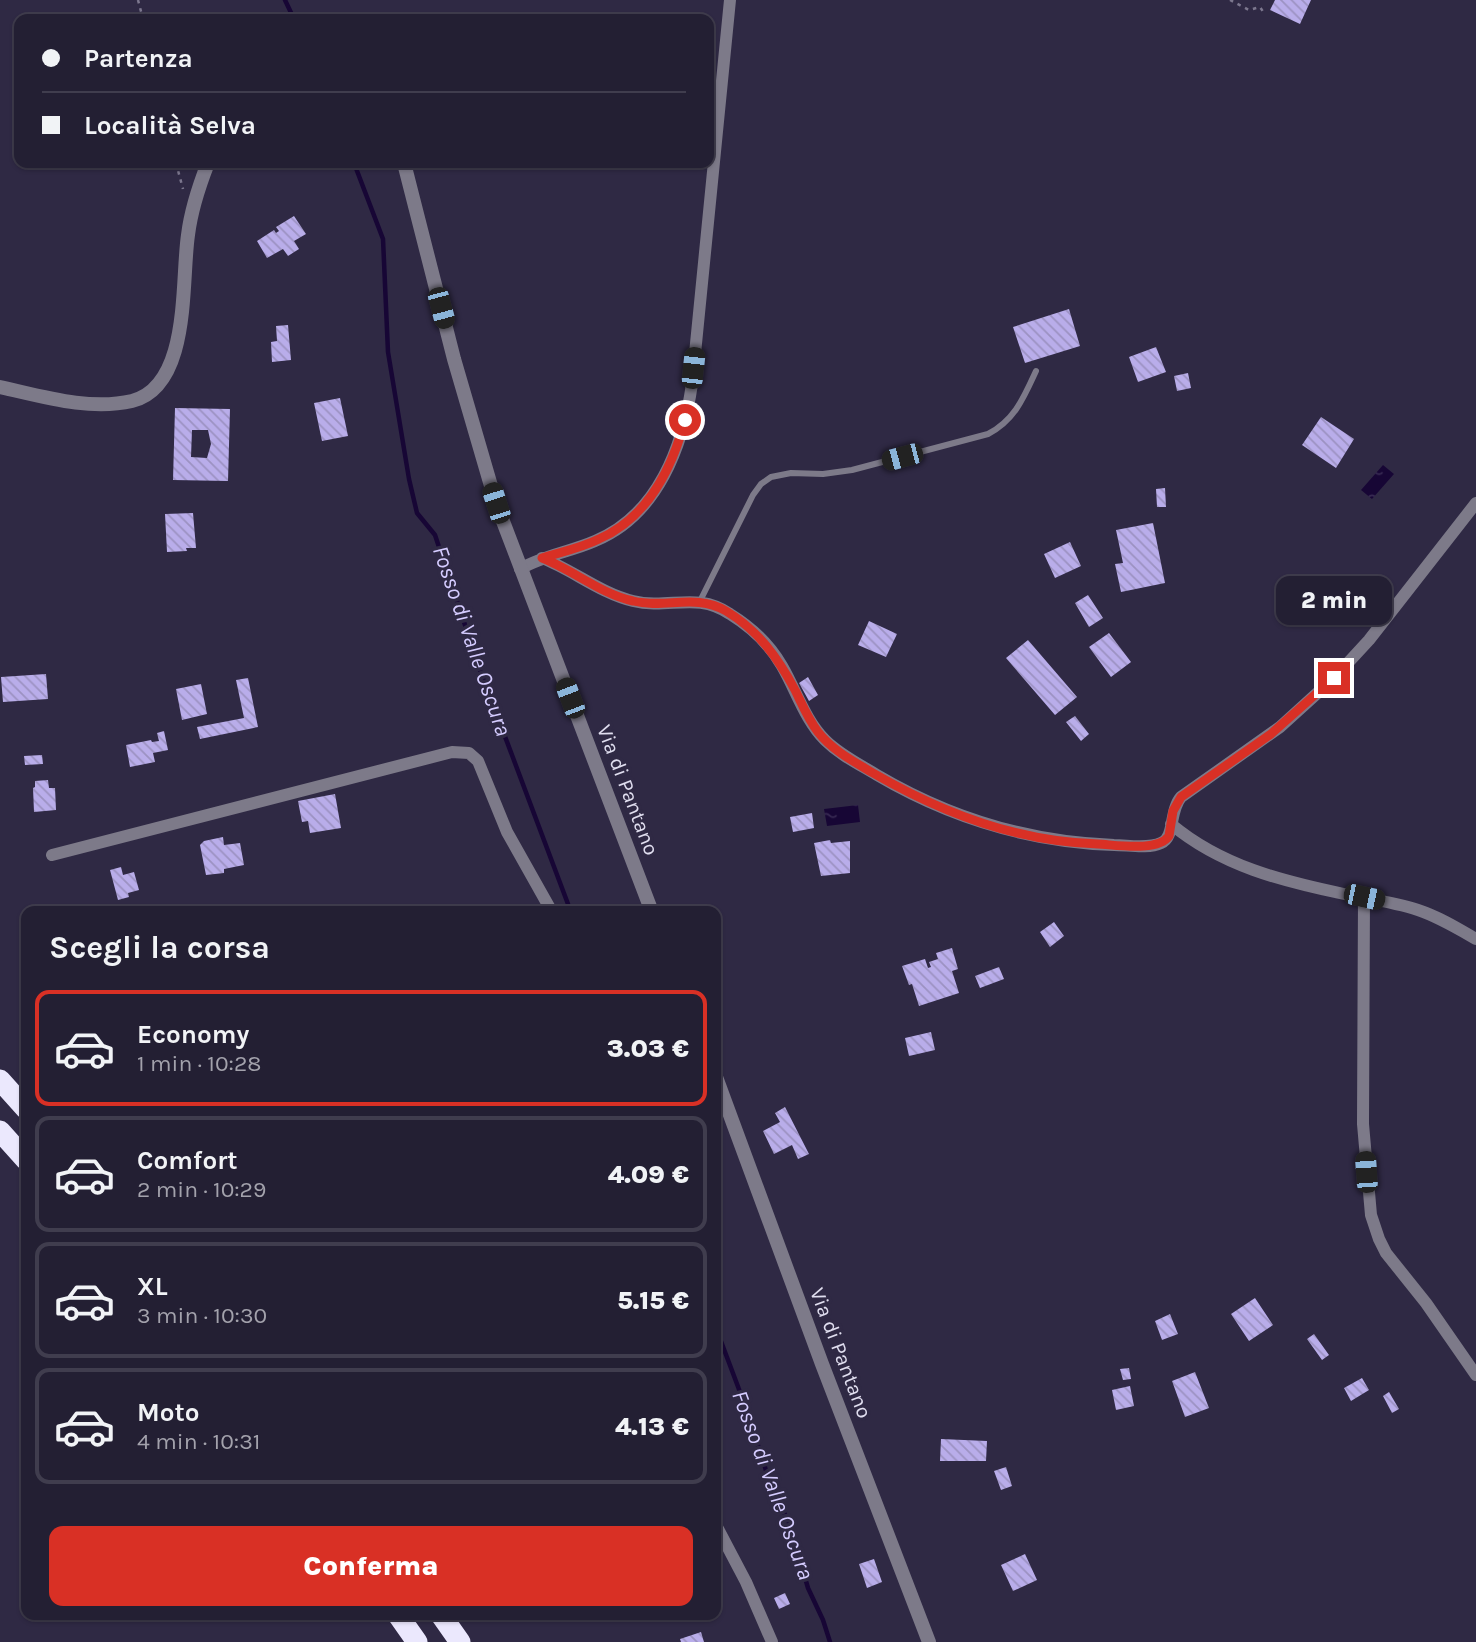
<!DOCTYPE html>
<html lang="it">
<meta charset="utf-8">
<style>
:root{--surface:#231f33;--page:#2f2c3f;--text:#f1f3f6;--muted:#a3a2ac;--line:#403d4e;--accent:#d93025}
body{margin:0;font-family:Karla,sans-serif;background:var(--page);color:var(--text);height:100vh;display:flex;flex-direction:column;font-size:26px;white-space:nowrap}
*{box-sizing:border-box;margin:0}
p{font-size:23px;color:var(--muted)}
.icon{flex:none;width:38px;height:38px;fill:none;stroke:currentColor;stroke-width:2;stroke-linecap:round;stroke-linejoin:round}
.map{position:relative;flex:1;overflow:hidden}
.panel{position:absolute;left:21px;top:906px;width:700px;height:714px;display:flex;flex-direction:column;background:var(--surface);border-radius:14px;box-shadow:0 2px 5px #0004,0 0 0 2px var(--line)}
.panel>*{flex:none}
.top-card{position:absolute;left:14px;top:14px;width:700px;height:154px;border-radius:14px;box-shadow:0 2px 5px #0004,0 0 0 2px var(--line);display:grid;align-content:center;height:154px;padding:0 28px;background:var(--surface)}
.end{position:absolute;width:32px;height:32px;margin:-16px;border:9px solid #d93025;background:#fff;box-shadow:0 0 0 4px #fff}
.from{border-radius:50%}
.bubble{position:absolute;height:49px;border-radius:14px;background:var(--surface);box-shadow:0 2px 5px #0004,0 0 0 2px var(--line);font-size:23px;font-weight:800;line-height:49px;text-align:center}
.car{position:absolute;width:21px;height:42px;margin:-21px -10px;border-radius:9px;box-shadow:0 0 5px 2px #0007;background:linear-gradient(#222 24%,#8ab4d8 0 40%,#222 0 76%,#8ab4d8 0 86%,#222 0)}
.top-card b{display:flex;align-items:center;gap:24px;height:66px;font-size:26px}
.top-card b+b{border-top:2px solid var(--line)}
.top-card i{width:18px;height:18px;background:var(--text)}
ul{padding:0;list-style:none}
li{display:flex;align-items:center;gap:21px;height:116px;margin:0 14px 10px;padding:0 14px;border:4px solid var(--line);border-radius:14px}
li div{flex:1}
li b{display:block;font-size:26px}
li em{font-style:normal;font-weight:800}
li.selected{border-color:var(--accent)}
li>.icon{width:63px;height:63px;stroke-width:1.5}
h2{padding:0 28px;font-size:32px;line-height:84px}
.action{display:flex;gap:14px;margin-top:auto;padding:14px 28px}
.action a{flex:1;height:80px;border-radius:14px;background:var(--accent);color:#fff;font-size:28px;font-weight:800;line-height:80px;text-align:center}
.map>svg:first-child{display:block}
.water{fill:url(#water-ripples)}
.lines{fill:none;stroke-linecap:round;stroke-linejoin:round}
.stream{stroke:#170635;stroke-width:4.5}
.building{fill:url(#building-back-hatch);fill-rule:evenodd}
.path{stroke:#7c778e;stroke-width:2.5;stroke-dasharray:3.5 5;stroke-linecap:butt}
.service{stroke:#7d7a89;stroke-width:6}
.minor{stroke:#7d7a89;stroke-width:12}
.tertiary{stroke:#7d7a89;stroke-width:14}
.motorway{stroke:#ebe8fd;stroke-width:21}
.route{stroke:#d93025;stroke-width:9}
.labels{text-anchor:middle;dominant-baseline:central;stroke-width:7;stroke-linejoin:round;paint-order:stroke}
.street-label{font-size:21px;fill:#e0deef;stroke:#2f2944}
.water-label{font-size:23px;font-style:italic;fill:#d5ccff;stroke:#2f2944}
</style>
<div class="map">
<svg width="1476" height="1642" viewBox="0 0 1476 1642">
<defs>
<pattern id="water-ripples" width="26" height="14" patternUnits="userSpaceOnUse" patternTransform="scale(1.75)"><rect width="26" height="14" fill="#170635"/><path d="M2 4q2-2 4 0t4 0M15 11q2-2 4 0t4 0" fill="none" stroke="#382a53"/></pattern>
<pattern id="building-back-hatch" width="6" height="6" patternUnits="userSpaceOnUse" patternTransform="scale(1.75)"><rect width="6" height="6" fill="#b9adea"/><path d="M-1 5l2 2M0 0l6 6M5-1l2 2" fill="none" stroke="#9c92c2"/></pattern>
</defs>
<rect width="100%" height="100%" fill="#2f2944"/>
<path class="water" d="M 1383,465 L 1394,474 L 1372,499 L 1361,490 Z
M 858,805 L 860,822 L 827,826 L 824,809 Z"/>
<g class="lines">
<path class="stream" d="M 285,0 L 294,19
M 354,163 L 383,239 L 388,352 L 409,479 L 417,513 L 435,535 L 480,670 L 571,912
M 716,1328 L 746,1408 L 771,1486 L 789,1523 L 808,1588 L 823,1620 L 830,1642"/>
</g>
<path class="building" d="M 1275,0 L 1311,0 L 1300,24 L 1270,10 Z
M 294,216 L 306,234 L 294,241 L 299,249 L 288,256 L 283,249 L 267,258 L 257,241 L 274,230 L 276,233 L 279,231 L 276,227 Z
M 1069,309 L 1080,346 L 1025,363 L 1013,327 Z
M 288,325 L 291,360 L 272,362 L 271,342 L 277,341 L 276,326 Z
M 1156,347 L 1166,372 L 1138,382 L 1129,357 Z
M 1188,373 L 1191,388 L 1177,391 L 1174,376 Z
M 340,398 L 348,436 L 322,441 L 314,403 Z
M 175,408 L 230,409 L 228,481 L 173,480 ZM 192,430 L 208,430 L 211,444 L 207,458 L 191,457 Z
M 1321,417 L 1354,439 L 1336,468 L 1302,445 Z
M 1165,488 L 1166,507 L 1157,507 L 1156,489 Z
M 193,513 L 196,548 L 186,548 L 187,551 L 167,552 L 165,514 Z
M 1153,523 L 1165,583 L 1121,592 L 1115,564 L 1123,563 L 1116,530 Z
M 1070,542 L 1081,566 L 1055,578 L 1044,554 Z
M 1088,595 L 1103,618 L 1089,627 L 1075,603 Z
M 869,621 L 897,634 L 886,657 L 858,645 Z
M 1109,633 L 1131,662 L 1111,677 L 1089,647 Z
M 1028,640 L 1077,697 L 1055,715 L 1006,658 Z
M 46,674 L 48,699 L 3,702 L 1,677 Z
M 808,677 L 818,695 L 809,701 L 799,683 Z
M 248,678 L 258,727 L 200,739 L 197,727 L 244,718 L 236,680 Z
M 201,684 L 207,714 L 182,720 L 176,689 Z
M 1075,716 L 1089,734 L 1081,741 L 1066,722 Z
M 164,731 L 168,750 L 153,753 L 155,762 L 130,767 L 126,745 L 151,740 L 152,742 L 159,741 L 157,733 Z
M 42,755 L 43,764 L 25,765 L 24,756 Z
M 48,780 L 49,788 L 55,788 L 56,810 L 34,812 L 33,788 L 35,787 L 35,781 Z
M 335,794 L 341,828 L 310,833 L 308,821 L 302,822 L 298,801 Z
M 812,813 L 814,828 L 793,832 L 790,817 Z
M 223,837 L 224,845 L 240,843 L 244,865 L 224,869 L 224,873 L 206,875 L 200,845 L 204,841 Z
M 830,840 L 831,843 L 850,841 L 850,873 L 821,876 L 814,843 Z
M 121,867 L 123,875 L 134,872 L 139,890 L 128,893 L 129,897 L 118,900 L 110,870 Z
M 1054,922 L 1064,936 L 1050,947 L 1040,932 Z
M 952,948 L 958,969 L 952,971 L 959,993 L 919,1006 L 912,984 L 909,985 L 902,966 L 925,959 L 928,968 L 931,967 L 929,962 L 938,959 L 936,953 Z
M 999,967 L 1004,979 L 980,988 L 975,976 Z
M 931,1032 L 935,1050 L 909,1056 L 905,1038 Z
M 785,1107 L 809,1154 L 798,1159 L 792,1145 L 774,1154 L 763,1131 L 780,1122 L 775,1113 Z
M 1255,1298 L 1273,1325 L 1249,1341 L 1231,1314 Z
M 1170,1314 L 1178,1334 L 1162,1340 L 1155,1321 Z
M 1314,1334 L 1329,1355 L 1322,1360 L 1307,1339 Z
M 1129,1368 L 1131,1379 L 1123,1380 L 1120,1369 Z
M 1195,1372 L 1209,1408 L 1185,1417 L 1172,1381 Z
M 1362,1378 L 1369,1390 L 1351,1401 L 1344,1388 Z
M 1130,1386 L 1134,1406 L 1116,1410 L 1112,1390 Z
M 1389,1392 L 1399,1409 L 1392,1413 L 1383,1396 Z
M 941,1439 L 987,1441 L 986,1461 L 940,1461 Z
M 1006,1467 L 1012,1486 L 1001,1490 L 994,1471 Z
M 1025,1554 L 1037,1580 L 1013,1591 L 1001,1565 Z
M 874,1559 L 882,1582 L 867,1588 L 859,1564 Z
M 785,1593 L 790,1604 L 779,1609 L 774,1598 Z
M 701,1632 L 704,1642 L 681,1642 L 680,1639 Z"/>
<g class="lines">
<path class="path" d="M 138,0 L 143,19
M 1230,0 L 1249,10 L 1260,7 L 1264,13
M 176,163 L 183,189"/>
<path class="service" d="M 700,601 L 753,495 L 761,484 L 771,477 L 791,473 L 823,474 L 852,470 L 988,434 C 1015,420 1024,397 1036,371"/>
<path class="minor" d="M 542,558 C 573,570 600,593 633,601 C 669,610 696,591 730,614 C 751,627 770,645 782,666 C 796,690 805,720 825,740 C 840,755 859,764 877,775 C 950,818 1029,842 1114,845 C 1128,845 1148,849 1161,843 C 1175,838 1169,811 1181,797 L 1280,727 L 1334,678 L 1369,640 L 1476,503
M 520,569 C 544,555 570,552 595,541 C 658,515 683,446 692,384 L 730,0
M 1171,824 C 1221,866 1282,881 1344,894 C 1369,899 1394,902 1418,910 C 1439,917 1457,928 1476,939
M 52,855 L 452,752 L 469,753 L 478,761 L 507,832 L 552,912
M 1364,897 L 1363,1124 L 1371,1215 L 1379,1239 L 1386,1253 L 1426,1303 L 1476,1375
M 716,1525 L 746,1582 L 772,1642"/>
<path class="tertiary" d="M 404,163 L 454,359 L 496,503 L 652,912
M 0,387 C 41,396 89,411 132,401 C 191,386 181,282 188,235 C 191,210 199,186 208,163
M 716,1077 L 822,1364 L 929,1642"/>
<path class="motorway" d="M 0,1080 L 26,1109
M 0,1131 L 26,1160
M 398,1615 L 417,1642
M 441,1615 L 460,1642"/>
</g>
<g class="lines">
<path class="route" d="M 685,420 C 672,469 647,518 599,539 C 581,548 561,552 542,558 C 573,570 601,594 633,601 C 665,609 696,593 726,611 C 758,630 778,658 795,690 C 802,704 808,719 818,732 C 832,750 853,761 873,773 C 942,813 1018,842 1098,844 C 1117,845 1158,852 1169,836 L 1173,811 L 1181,797 L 1271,734 L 1334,678"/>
</g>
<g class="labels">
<g class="street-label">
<text transform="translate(628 790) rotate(69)">Via di Pantano</text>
<text transform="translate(841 1353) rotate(69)">Via di Pantano</text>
</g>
<g class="water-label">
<text transform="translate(472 641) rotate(71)">Fosso di Valle Oscura</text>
<text transform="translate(773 1485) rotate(70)">Fosso di Valle Oscura</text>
</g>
</g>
</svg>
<i class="end from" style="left:685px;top:420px"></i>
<i class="end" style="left:1334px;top:678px"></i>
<div class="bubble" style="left:1276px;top:576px;width:116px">2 min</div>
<i class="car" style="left:441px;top:308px;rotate:165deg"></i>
<i class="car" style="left:693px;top:368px;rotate:6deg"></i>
<i class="car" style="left:902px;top:457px;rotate:255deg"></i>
<i class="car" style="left:496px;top:503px;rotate:342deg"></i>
<i class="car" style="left:570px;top:698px;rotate:339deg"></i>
<i class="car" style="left:1364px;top:897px;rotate:102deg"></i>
<i class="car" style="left:1366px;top:1172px;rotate:356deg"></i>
<div class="top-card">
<b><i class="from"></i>Partenza</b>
<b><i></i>Località Selva</b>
</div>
<section class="panel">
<h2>Scegli la corsa</h2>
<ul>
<li class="selected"><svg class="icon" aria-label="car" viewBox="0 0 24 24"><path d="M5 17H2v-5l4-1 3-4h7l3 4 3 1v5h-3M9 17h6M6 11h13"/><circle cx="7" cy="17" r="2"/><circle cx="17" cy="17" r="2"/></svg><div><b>Economy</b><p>1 min · 10:28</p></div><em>3.03 €</em></li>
<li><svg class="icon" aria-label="car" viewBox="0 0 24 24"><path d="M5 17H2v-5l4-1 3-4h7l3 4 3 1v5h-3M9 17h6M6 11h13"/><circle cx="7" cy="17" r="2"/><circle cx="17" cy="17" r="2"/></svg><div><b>Comfort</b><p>2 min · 10:29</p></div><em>4.09 €</em></li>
<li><svg class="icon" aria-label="car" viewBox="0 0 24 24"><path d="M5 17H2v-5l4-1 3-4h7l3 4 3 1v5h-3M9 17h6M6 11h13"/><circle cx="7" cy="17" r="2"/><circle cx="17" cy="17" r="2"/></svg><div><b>XL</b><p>3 min · 10:30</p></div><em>5.15 €</em></li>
<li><svg class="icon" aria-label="car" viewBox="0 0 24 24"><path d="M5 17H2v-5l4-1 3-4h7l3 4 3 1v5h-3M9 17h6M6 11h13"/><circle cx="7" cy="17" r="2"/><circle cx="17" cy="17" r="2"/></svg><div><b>Moto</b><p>4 min · 10:31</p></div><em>4.13 €</em></li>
</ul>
<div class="action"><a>Conferma</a></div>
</section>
</div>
